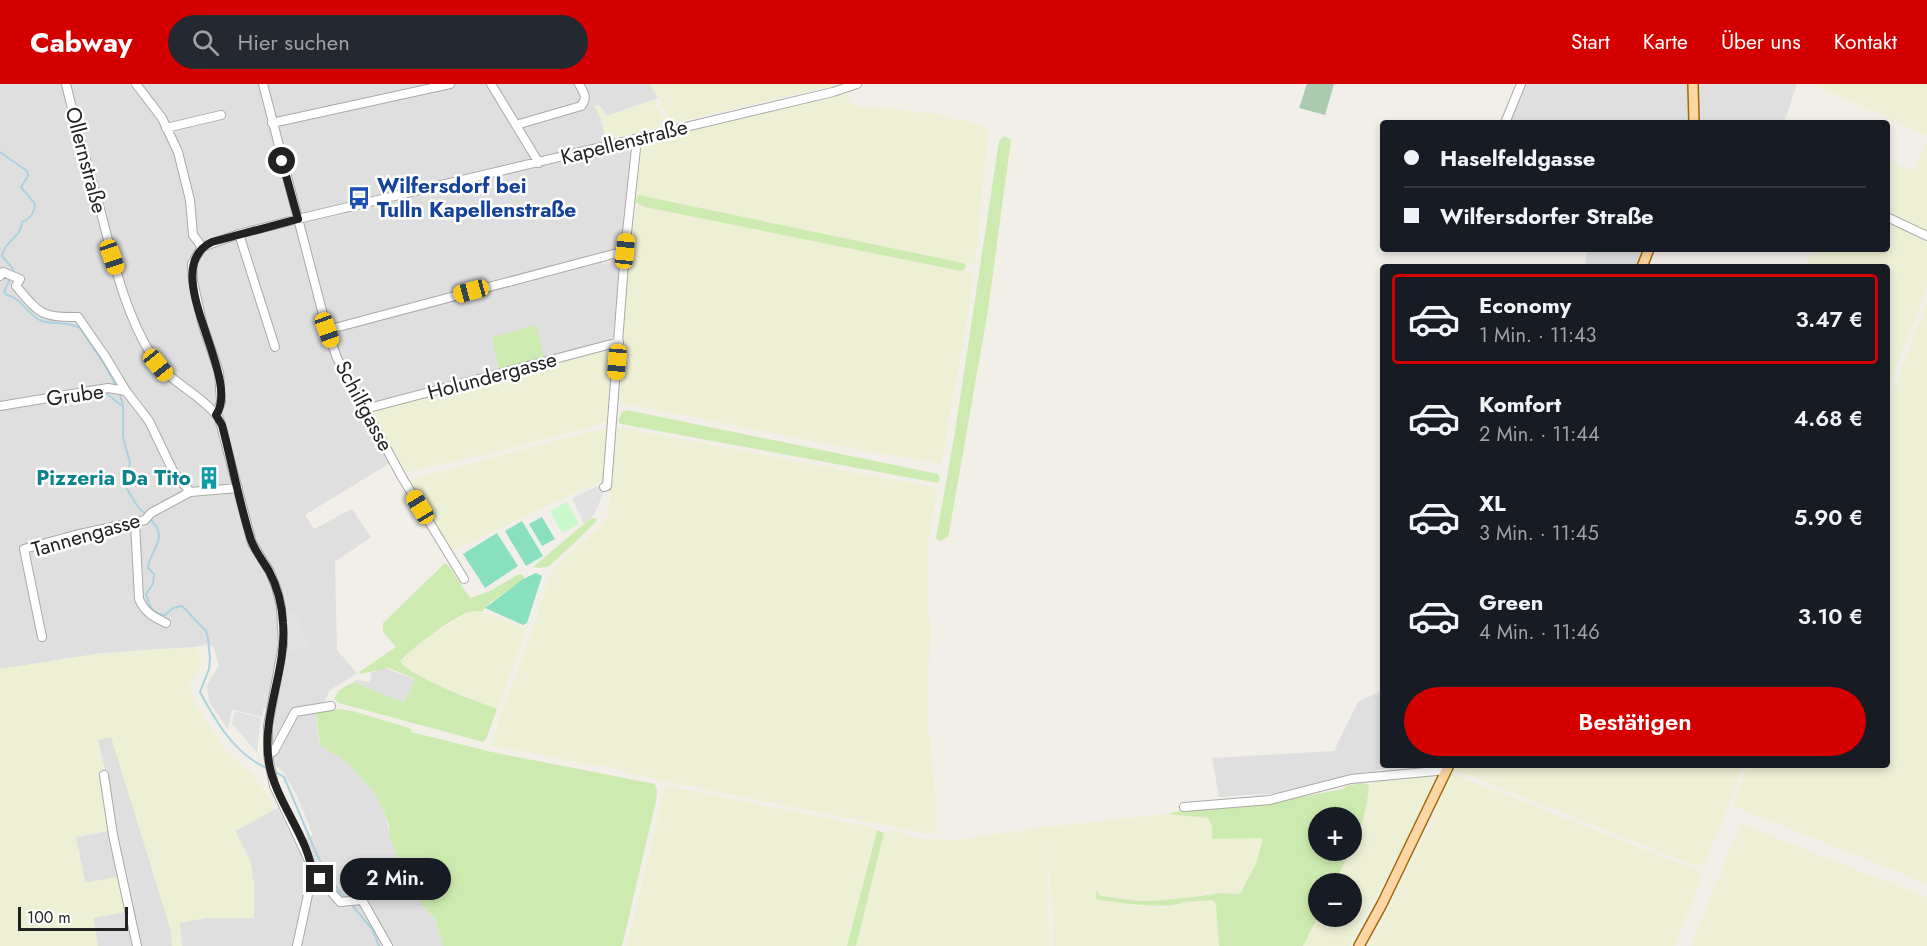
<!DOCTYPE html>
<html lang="de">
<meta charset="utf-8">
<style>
:root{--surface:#171b24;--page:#242831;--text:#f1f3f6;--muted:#9ea1a6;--line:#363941;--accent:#d40000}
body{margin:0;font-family:Jost,sans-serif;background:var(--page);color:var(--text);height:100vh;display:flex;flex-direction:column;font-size:22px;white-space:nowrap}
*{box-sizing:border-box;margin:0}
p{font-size:20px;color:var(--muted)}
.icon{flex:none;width:33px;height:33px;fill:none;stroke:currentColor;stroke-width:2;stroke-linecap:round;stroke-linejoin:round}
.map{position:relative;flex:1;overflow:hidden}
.details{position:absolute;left:1380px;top:180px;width:510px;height:504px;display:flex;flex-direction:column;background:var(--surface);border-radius:6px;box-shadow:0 3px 9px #0003}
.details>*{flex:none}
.guide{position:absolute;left:1380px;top:36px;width:510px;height:132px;border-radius:6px;box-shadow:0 3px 9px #0003;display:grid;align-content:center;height:132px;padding:0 24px;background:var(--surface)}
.controls{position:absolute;left:1308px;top:723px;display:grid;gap:12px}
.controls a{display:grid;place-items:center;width:54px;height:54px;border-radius:50%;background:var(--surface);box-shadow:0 3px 9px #0003;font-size:30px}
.scale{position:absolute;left:18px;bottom:15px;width:110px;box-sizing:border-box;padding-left:6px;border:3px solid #222;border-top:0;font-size:16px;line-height:21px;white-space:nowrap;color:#222;-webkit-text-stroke:4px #fff;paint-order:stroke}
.end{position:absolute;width:27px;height:27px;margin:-14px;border:8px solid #222;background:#fff;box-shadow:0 0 0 3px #fff}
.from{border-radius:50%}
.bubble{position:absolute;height:42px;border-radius:21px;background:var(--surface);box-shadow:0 3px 9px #0003;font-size:20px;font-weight:600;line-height:42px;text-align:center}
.car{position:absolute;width:18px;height:36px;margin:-18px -9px;border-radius:8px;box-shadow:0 0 4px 2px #0007;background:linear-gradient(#f5c518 24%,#345 0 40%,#f5c518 0 76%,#345 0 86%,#f5c518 0)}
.guide b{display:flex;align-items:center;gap:21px;height:57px;font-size:22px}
.guide b+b{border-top:2px solid var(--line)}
.guide i{width:15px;height:15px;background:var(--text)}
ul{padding:10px 0 0;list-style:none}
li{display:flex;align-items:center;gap:18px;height:90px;margin:0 12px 9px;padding:0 12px;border:3px solid transparent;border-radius:6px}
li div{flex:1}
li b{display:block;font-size:22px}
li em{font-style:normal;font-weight:600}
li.active{border-color:var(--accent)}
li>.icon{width:54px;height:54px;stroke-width:1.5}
.button{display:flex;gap:12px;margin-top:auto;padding:12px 24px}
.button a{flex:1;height:69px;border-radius:36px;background:var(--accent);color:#fff;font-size:24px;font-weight:600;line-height:69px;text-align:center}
header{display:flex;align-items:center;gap:36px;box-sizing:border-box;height:84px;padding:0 30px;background:var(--accent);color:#fff}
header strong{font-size:28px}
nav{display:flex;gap:33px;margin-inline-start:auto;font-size:21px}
.search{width:420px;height:54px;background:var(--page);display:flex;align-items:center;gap:15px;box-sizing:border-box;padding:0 21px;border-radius:33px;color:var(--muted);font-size:22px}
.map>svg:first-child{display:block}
.residential{fill:#e0dfdf}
.farmland{fill:#eef0d5}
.grass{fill:#cdebb0;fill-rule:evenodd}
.cemetery{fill:#aacbaf}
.park{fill:#c8facc}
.pitch{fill:#88e0be}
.parking{fill:#e2e2e2}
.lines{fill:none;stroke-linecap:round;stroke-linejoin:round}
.stream{stroke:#aad3df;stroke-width:2}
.minor-casing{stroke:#a9a9a9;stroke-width:10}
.major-casing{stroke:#a06b00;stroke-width:12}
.minor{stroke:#fff;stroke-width:8}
.major{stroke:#fcd6a4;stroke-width:9}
.route{stroke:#222;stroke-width:8}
.labels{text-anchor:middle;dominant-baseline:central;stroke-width:5;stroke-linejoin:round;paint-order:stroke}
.street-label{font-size:21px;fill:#222;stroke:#fff}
.transit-label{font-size:21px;font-weight:bold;fill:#164399;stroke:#fff;text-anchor:start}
.culture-label{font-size:21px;font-weight:bold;fill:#0d838f;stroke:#fff;text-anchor:end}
</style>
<header>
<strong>Cabway</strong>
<div class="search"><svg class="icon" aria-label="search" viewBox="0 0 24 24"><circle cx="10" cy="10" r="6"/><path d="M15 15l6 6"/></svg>Hier suchen</div>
<nav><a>Start</a><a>Karte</a><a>Über uns</a><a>Kontakt</a></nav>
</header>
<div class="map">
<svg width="1927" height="862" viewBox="0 0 1927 862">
<rect width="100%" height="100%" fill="#f2efe9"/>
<path class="residential" d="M 0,0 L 129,0 L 131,3 L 135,0 L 650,0 L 658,14 L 607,32 L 599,21 L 606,56 L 600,58 L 603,70 L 628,64 L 631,67 L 623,153 L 613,167 L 599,172 L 602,180 L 618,175 L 622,179 L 615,253 L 596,260 L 544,274 L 492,253 L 499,286 L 370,319 L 364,317 L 358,323 L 390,379 L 305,431 L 314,445 L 352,425 L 371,453 L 335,478 L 337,566 L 357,589 L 330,606 L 323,620 L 315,622 L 319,658 L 324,664 L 340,672 L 347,678 L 373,707 L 384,728 L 389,747 L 423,822 L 435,835 L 443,862 L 182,862 L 179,839 L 206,834 L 254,834 L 254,801 L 250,777 L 235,747 L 278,724 L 295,759 L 313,751 L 297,712 L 283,687 L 276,682 L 271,663 L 271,648 L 275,627 L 264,624 L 262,633 L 232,625 L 228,645 L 209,618 L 207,601 L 219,582 L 214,564 L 208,560 L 195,563 L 103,569 L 0,585 Z
M 1519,0 L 1797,0 L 1784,39 L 1504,39 Z
M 1589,165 L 1642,165 L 1636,183 L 1586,183 L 1586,173 Z
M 385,584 L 416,596 L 404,619 L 354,598 L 356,596 L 369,598 L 372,593 L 370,589 Z
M 1383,606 L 1383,681 L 1425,681 L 1380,685 L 1364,693 L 1280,709 L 1219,713 L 1212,674 L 1334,667 L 1358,618 Z
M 112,652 L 171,847 L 172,862 L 98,862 L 93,834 L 124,828 L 118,793 L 85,799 L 76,753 L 108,747 L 98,688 L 104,686 L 98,656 Z"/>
<path class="farmland" d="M 650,0 L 840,0 L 673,39 Z
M 1813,0 L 1927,0 L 1927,51 L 1899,39 Z
M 845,10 L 848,11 L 851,20 L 854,22 L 933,29 L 981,41 L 987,45 L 988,49 L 975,179 L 963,179 L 636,112 L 641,61 L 644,58 Z
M 653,16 L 668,41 L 606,56 L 601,35 L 594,22 L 599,21 L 607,32 Z
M 1927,56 L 1927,148 L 1887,129 L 1887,76 L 1914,87 Z
M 636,120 L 973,189 L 969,224 L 941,380 L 817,358 L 619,318 L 626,209 Z
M 1887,139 L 1927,157 L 1927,202 L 1887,309 L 1887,183 L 1806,183 L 1814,165 L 1887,165 Z
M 1927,220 L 1927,800 L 1733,722 L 1748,681 L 1887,681 L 1887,321 Z
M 610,264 L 614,264 L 615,270 L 609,336 L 598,341 L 479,372 L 406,388 L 371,330 L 380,324 Z
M 617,343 L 937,404 L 928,459 L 928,492 L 930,547 L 928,637 L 936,718 L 937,744 L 934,749 L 930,750 L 738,712 L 628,689 L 609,682 L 593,681 L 493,662 L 493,655 L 501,630 L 528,561 L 548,495 L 560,478 L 598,445 L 608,433 Z
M 605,344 L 609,345 L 605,395 L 454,466 L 448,463 L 410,396 Z
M 473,526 L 495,532 L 520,542 L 525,546 L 522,558 L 497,625 L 434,599 L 400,579 L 404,572 L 430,552 Z
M 195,563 L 201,573 L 201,579 L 200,586 L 189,601 L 200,628 L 225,665 L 252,690 L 268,711 L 274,726 L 235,747 L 250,776 L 254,801 L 254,834 L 206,834 L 180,839 L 182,862 L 172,862 L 171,847 L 111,653 L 98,656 L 105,686 L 98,688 L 108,747 L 76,753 L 85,799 L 117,793 L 124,828 L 93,834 L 98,862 L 0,862 L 0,585 L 103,569 Z
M 1454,681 L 1744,681 L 1705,779 L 1699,783 L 1460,688 L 1456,687 Z
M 1453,690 L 1701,788 L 1699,800 L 1675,862 L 1368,862 L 1386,831 L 1431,739 L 1450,691 Z
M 1426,691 L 1433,695 L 1428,710 L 1393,781 L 1349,862 L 1303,862 L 1318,832 L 1352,832 L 1352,800 L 1335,799 L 1351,769 L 1368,717 L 1369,701 L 1374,698 L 1388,695 Z
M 671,703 L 876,744 L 847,862 L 627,862 L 664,708 L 666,704 Z
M 1167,730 L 1208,734 L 1212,742 L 1212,755 L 1263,754 L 1256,780 L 1242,809 L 1207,809 L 1202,812 L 1155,817 L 1138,817 L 1101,812 L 1097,806 L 1096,816 L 1114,817 L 1139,822 L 1153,821 L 1160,824 L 1180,821 L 1183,818 L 1213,816 L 1216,821 L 1219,862 L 1053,862 L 1053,827 L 1047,761 L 1049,862 L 856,862 L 884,749 L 888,746 L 923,755 L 955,756 L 1045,743 Z
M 1740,740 L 1927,813 L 1927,862 L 1691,862 Z"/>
<path class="grass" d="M 1004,52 L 1011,56 L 988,226 L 949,449 L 948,453 L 940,457 L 936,454 L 955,348 L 999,57 Z
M 638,111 L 963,179 L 966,181 L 965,185 L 961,187 L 645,123 L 635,118 Z
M 536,241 L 544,274 L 499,286 L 492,253 Z
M 627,326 L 938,390 L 940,396 L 938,399 L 621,340 L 618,337 L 622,328 Z
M 591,434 L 595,434 L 597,436 C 593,442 552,481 547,483 C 543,484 537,484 533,483 Z
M 445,479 L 448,481 L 470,514 L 490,507 L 519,490 L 523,491 L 524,494 C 512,507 491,514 482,528 C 481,528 474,526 473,527 C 458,529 408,566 400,578 C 418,596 471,615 497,625 L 486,655 L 483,658 L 339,619 L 334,615 L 339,606 L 354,598 L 404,619 L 415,595 L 389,584 L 360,590 L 359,588 L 396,563 L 383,548 L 383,539 Z
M 336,625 L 353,627 L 406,643 L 411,645 L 411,648 L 492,668 L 655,700 L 657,707 L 656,717 L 622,862 L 443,862 L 435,835 L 423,822 L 399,778 L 390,754 L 389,742 L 384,728 L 373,707 L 347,678 L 320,661 L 316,628 Z
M 1361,699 L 1369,701 C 1366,743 1351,763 1335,799 L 1318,800 L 1318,832 L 1303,862 L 1219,862 L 1216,821 L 1213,816 L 1183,818 C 1172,827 1112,818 1096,815 L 1096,806 L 1101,812 L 1138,817 L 1155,817 L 1202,812 L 1218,809 L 1240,810 L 1256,780 L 1263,754 L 1212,755 L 1212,742 L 1208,734 L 1167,730 L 1182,726 L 1275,718 L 1343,705 L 1346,702 ZM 1318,734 L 1352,734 L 1352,766 L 1318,766 Z
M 877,746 L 884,749 L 856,862 L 847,862 Z"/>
<path class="cemetery" d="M 1307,0 L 1334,0 L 1325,31 L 1299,24 Z"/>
<path class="park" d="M 567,418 L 579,440 L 562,449 L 550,427 Z"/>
<path class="pitch" d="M 542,433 L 555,455 L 542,462 L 529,440 Z
M 522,437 L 543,472 L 526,482 L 505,447 Z
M 497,449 L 518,482 L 485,504 L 463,470 Z
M 536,489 L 542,492 L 527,539 L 523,541 L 485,524 L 523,495 Z"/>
<path class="parking" d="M 604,399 L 605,405 L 594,431 L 584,440 L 572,414 Z
M 295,528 L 310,563 L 281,570 L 284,542 L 287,532 Z
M 235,627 L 261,634 L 257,669 L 232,640 Z"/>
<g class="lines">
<path class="stream" d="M 0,68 L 27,87 L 28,92 L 21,103 L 35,120 C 34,129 31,135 22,138 C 21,154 5,156 2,172 L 13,185 C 12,193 7,200 4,208 L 7,211 C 24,215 27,232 42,237 C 54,241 68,237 80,244 L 106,283 L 116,302
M 119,307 L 123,322 L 123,353 L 130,379 L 125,402 L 138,423 L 145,430
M 107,310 L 121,321
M 149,434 C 171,455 150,464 148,484 L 154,490 L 153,500 L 146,510 C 149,521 152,530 165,531 L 173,524 L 182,522 L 206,547 L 208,554 L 210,574 L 209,585 L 200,608 C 216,638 235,671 269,685
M 274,687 L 284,693 L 317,771 L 331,796 L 345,814
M 351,820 L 372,845 L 379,862"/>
<g class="minor-casing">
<path id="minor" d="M 66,0 C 76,42 88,83 100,125 C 113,174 124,228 152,272 C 169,299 200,309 219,334 L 252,459 L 270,488 L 277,506 L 281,523 L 283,561 L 268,642 L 268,671 L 274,702 L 312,783 L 312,792 L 297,862
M 136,0 L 162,34 L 178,68 L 190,116 L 193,151 L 202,163
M 263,0 L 327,246 L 337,274 L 365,325 L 403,395 L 464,495
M 491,0 L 539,79
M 272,39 L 450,0
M 1505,39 L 1521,0
M 516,41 L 581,22 C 588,14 584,9 579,0
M 166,44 L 221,31
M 1887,133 L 1927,152
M 239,150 L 275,263
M 0,192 L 3,188 L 20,195 L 16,202 C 39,229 41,234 78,233 L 105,272 L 126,307
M 327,246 L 625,167
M 0,322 L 108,304 L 126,307 L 149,337 L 173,387 L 190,408 L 238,404
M 365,325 L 619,258
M 216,331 L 221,318 L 219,288 L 203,242 L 193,197 L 192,180 L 202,163 L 239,150 L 298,135 L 833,8 L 857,0
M 604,403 L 607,402 L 625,167 L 637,55
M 135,439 L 139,515 C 145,529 154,533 166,539
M 42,553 L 24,465 L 75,451 L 145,436 L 151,429 L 190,408
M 268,671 L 274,667 L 295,628 L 331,622
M 104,691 L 113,751 L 137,862
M 1184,723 L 1270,716 L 1351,695 L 1447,686
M 312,792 L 320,795 L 340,818 L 362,816 L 388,862"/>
</g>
<g class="major-casing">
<path id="major" d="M 1693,0 L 1694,39
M 1642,183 L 1649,165
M 1359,862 L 1382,820 L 1449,681"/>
</g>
<use href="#minor" class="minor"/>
<use href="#major" class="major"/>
</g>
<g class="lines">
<path class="route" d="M 282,77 L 298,135 L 212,158 C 155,185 243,292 216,331 L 222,341 C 232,379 239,418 251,456 C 255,467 263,477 269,487 C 278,504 282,521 283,539 C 287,587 261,631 269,679 C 275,717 312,758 312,792 L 320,795"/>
</g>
<defs>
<g id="bus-bare" transform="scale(1.8)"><path d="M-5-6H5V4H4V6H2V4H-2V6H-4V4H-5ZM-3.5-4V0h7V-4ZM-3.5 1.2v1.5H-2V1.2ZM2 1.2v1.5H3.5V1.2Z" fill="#1a4fb4" stroke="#fff" stroke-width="2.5" paint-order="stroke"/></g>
<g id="building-bare" transform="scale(1.8)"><path d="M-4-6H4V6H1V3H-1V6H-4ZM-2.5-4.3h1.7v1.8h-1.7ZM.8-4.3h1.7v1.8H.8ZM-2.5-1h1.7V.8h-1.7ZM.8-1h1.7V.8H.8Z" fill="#0f9aa8" stroke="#fff" stroke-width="2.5" paint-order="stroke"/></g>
</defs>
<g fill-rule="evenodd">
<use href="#bus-bare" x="359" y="114"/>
<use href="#building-bare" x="209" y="394"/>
</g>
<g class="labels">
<g class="street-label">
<text transform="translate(624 58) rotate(-14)">Kapellenstraße</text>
<text transform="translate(86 76) rotate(75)">Ollernstraße</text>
<text transform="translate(492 292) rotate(-15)">Holundergasse</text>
<text transform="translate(75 311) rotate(-8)">Grube</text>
<text transform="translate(364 322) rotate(62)">Schilfgasse</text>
<text transform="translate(86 451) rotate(-16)">Tannengasse</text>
</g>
<g class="transit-label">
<text x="377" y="102">Wilfersdorf bei<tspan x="377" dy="24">Tulln Kapellenstraße</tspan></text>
</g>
<g class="culture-label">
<text x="191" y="394">Pizzeria Da Tito</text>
</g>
</g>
</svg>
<div class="controls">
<a>+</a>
<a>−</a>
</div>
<div class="scale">100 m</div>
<i class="end from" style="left:282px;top:77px"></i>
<i class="end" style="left:320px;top:795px"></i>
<div class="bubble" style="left:340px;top:774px;width:111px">2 Min.</div>
<i class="car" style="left:625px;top:167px;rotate:6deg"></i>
<i class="car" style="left:112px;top:173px;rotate:161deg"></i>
<i class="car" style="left:471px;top:207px;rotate:255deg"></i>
<i class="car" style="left:327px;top:246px;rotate:160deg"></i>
<i class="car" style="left:617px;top:278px;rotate:185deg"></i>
<i class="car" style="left:158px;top:281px;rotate:141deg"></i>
<i class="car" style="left:420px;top:423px;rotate:329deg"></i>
<div class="guide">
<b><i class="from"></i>Haselfeldgasse</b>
<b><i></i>Wilfersdorfer Straße</b>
</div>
<section class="details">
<ul>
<li class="active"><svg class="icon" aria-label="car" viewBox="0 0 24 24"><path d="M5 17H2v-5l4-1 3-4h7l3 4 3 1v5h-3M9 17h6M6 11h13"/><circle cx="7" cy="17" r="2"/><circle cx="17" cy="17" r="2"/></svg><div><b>Economy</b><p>1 Min. · 11:43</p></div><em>3.47 €</em></li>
<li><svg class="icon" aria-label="car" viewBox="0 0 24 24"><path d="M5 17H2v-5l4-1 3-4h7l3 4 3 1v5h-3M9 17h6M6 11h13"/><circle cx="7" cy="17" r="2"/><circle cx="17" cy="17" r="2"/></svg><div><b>Komfort</b><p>2 Min. · 11:44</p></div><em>4.68 €</em></li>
<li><svg class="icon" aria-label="car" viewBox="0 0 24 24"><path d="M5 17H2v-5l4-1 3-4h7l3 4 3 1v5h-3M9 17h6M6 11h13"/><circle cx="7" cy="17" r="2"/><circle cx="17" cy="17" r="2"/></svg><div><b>XL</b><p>3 Min. · 11:45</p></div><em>5.90 €</em></li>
<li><svg class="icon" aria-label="car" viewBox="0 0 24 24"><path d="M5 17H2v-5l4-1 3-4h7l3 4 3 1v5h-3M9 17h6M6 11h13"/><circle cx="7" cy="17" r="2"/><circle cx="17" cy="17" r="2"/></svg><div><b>Green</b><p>4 Min. · 11:46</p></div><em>3.10 €</em></li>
</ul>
<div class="button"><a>Bestätigen</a></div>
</section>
</div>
